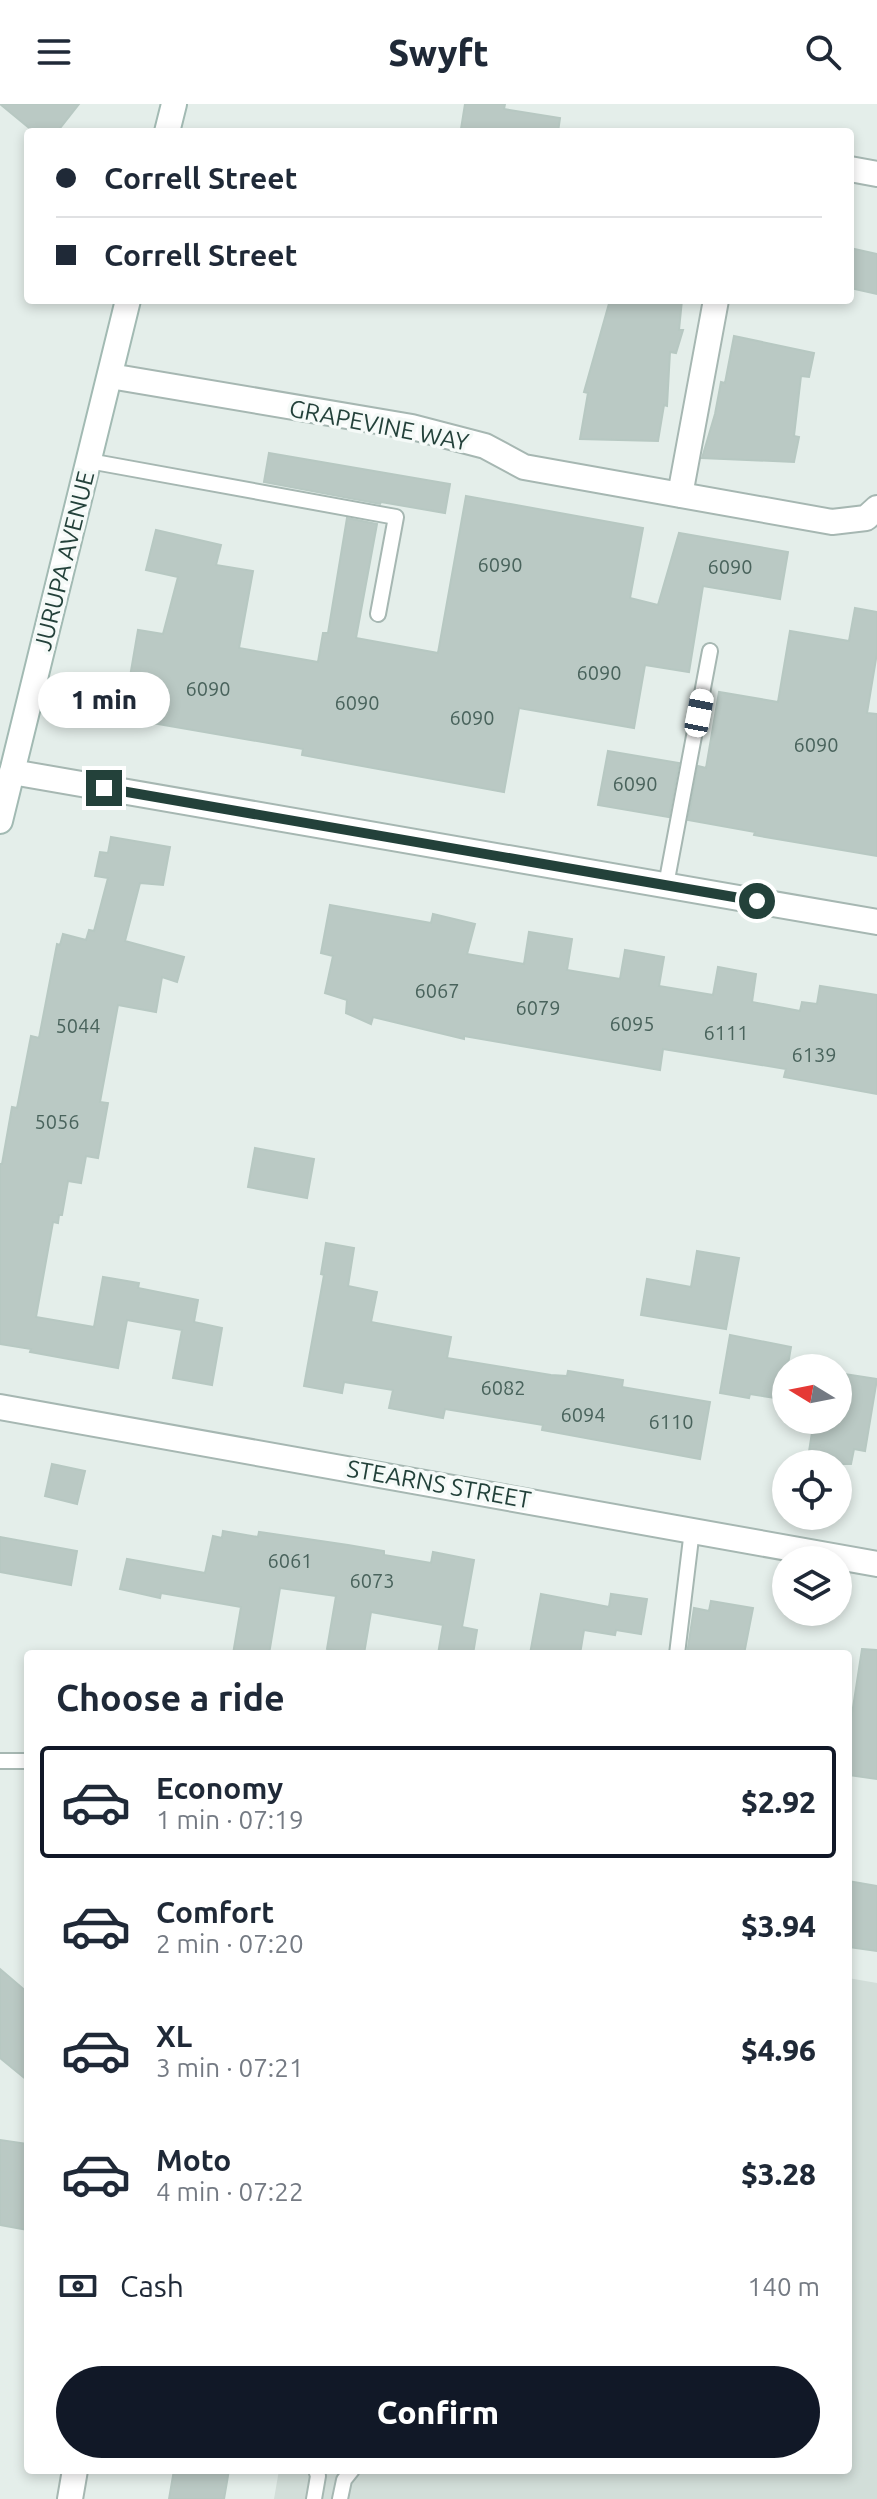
<!DOCTYPE html>
<meta charset="utf-8">
<style>
:root{--surface:#fff;--page:#f6f6f7;--text:#1f2937;--muted:#747a83;--line:#e0e1e3;--accent:#111827}
body{margin:0;font-family:Ubuntu,sans-serif;background:var(--page);color:var(--text);height:100vh;display:flex;flex-direction:column;font-size:30px;white-space:nowrap}
*{box-sizing:border-box;margin:0}
p{font-size:26px;color:var(--muted)}
.icon{flex:none;width:44px;height:44px;fill:none;stroke:currentColor;stroke-width:2;stroke-linecap:round;stroke-linejoin:round}
.map{position:relative;flex:1;overflow:hidden}
.drawer{position:absolute;left:24px;top:1546px;width:828px;height:824px;display:flex;flex-direction:column;background:var(--surface);border-radius:8px;box-shadow:0 4px 12px #0003}
.drawer>*{flex:none}
.guide{position:absolute;left:24px;top:24px;width:830px;height:176px;border-radius:8px;box-shadow:0 4px 12px #0003;display:grid;align-content:center;height:176px;padding:0 32px;background:var(--surface)}
.needle{width:52px;rotate:280deg}
.fabs{position:absolute;left:772px;top:1250px;display:grid;gap:16px}
.fabs a{display:grid;place-items:center;width:80px;height:80px;border-radius:50%;background:var(--surface);box-shadow:0 4px 12px #0003;font-size:40px}
.end{position:absolute;width:36px;height:36px;margin:-18px;border:10px solid #23413a;background:#fff;box-shadow:0 0 0 4px #fff}
.from{border-radius:50%}
.bubble{position:absolute;height:56px;border-radius:28px;background:var(--surface);box-shadow:0 4px 12px #0003;font-size:26px;font-weight:800;line-height:56px;text-align:center}
.car{position:absolute;width:24px;height:48px;margin:-24px -12px;border-radius:10px;box-shadow:0 0 6px 2px #0007;background:linear-gradient(#fff 24%,#345 0 40%,#fff 0 76%,#345 0 86%,#fff 0)}
.guide b{display:flex;align-items:center;gap:28px;height:76px;font-size:30px}
.guide b+b{border-top:2px solid var(--line)}
.guide i{width:20px;height:20px;background:var(--text)}
ul{padding:0;list-style:none}
li{display:flex;align-items:center;gap:24px;height:112px;margin:0 16px 12px;padding:0 16px;border:4px solid transparent;border-radius:8px}
li div{flex:1}
li b{display:block;font-size:30px}
li em{font-style:normal;font-weight:800}
li.current{border-color:var(--accent)}
li>.icon{width:72px;height:72px;stroke-width:1.5}
h2{padding:0 32px;font-size:36px;line-height:96px}
.pay{display:flex;align-items:center;gap:20px;height:88px;padding:0 32px;font-size:30px}
.pay p{margin-inline-start:auto}
.primary-button{display:flex;gap:16px;margin-top:auto;padding:16px 32px}
.primary-button a{flex:1;height:92px;border-radius:48px;background:var(--accent);color:#fff;font-size:32px;font-weight:800;line-height:92px;text-align:center}
header{display:flex;justify-content:space-between;align-items:center;height:104px;padding:0 32px;background:var(--surface);font-size:36px;font-weight:800}
.map>svg:first-child{display:block}
.built{fill:#d2ded9}
.building{fill:#bac9c4;stroke:#b7c8c2;stroke-width:2}
.lines{fill:none;stroke-linecap:round;stroke-linejoin:round}
.service-casing{stroke:#a6b7b2;stroke-width:18}
.minor-casing{stroke:#a6b7b2;stroke-width:28}
.secondary-casing{stroke:#a2bab3;stroke-width:28}
.service{stroke:#fff;stroke-width:14}
.minor{stroke:#fff;stroke-width:24}
.secondary{stroke:#fff;stroke-width:24}
.route{stroke:#23413a;stroke-width:10}
.labels{text-anchor:middle;dominant-baseline:central;stroke-width:7;stroke-linejoin:round;paint-order:stroke}
.number-label{font-size:20px;fill:#49635c}
.street-label{font-size:24px;fill:#23413a;stroke:#f5faf8}
</style>
<header><svg class="icon" aria-label="menu" viewBox="0 0 24 24"><path d="M4 6h16M4 12h16M4 18h16"/></svg>Swyft<svg class="icon" aria-label="search" viewBox="0 0 24 24"><circle cx="10" cy="10" r="6"/><path d="M15 15l6 6"/></svg></header>
<div class="map">
<svg width="877" height="2395" viewBox="0 0 877 2395">
<rect width="100%" height="100%" fill="#e4eeea"/>
<path class="built" d="M 848,1874 L 877,1879 L 877,2395 L 274,2395 L 279,2366 L 848,2366 Z"/>
<path class="building" d="M 0,0 L 79,0 L 57,28 L 34,28 Z
M 465,0 L 505,0 L 504,5 L 560,14 L 558,28 L 476,28 L 461,25 Z
M 850,144 L 877,150 L 877,190 L 850,184 Z
M 610,196 L 682,196 L 679,226 L 683,226 L 676,249 L 670,248 L 667,302 L 664,301 L 658,337 L 580,335 L 588,289 L 584,288 Z
M 734,232 L 814,249 L 809,273 L 801,272 L 794,332 L 799,333 L 794,358 L 702,354 L 715,310 L 721,278 L 725,279 Z
M 269,349 L 450,380 L 445,409 L 381,398 L 380,400 L 264,378 Z
M 466,392 L 643,424 L 630,494 L 658,501 L 679,429 L 788,448 L 780,495 L 703,482 L 689,568 L 645,561 L 634,624 L 519,604 L 504,688 L 302,651 L 303,645 L 123,614 L 138,526 L 163,530 L 178,473 L 146,466 L 156,426 L 221,441 L 216,461 L 253,467 L 239,544 L 318,558 L 323,529 L 328,529 L 347,414 L 377,420 L 356,534 L 438,549 Z
M 855,504 L 877,508 L 877,549 L 867,609 L 877,610 L 877,752 L 754,731 L 755,728 L 688,716 L 698,662 L 706,664 L 719,588 L 778,598 L 790,527 L 849,537 Z
M 608,647 L 679,659 L 669,713 L 598,701 Z
M 111,733 L 170,743 L 163,781 L 140,779 L 125,837 L 184,853 L 177,878 L 162,873 L 156,908 L 118,901 L 100,998 L 108,999 L 98,1054 L 86,1052 L 81,1079 L 68,1077 L 62,1111 L 59,1111 L 58,1119 L 53,1118 L 36,1213 L 94,1223 L 103,1173 L 139,1179 L 138,1184 L 198,1196 L 194,1218 L 222,1224 L 212,1281 L 173,1274 L 182,1226 L 127,1216 L 118,1264 L 30,1248 L 31,1245 L 0,1240 L 0,1060 L 2,1060 L 12,1003 L 17,1004 L 31,932 L 39,934 L 57,840 L 60,841 L 63,830 L 86,836 L 89,826 L 94,827 L 108,774 L 95,772 L 100,748 L 108,749 Z
M 330,801 L 431,819 L 433,810 L 475,820 L 467,850 L 524,860 L 529,828 L 572,835 L 567,866 L 620,875 L 625,846 L 664,853 L 659,882 L 713,891 L 718,863 L 756,870 L 752,898 L 800,907 L 802,898 L 817,900 L 820,882 L 877,891 L 877,990 L 784,973 L 786,965 L 663,945 L 660,966 L 464,932 L 464,935 L 373,913 L 371,920 L 346,909 L 347,896 L 325,889 L 333,852 L 321,849 Z
M 255,1044 L 314,1055 L 307,1094 L 248,1083 Z
M 326,1139 L 354,1144 L 348,1182 L 377,1188 L 371,1218 L 451,1233 L 447,1254 L 551,1271 L 567,1272 L 568,1267 L 623,1276 L 622,1283 L 710,1298 L 700,1355 L 542,1326 L 543,1321 L 445,1305 L 443,1314 L 389,1304 L 393,1286 L 344,1278 L 342,1289 L 304,1282 L 324,1171 L 321,1170 Z
M 697,1147 L 739,1154 L 726,1225 L 641,1211 L 647,1175 L 691,1183 Z
M 730,1231 L 791,1243 L 782,1295 L 750,1290 L 749,1294 L 720,1289 Z
M 838,1269 L 877,1275 L 865,1347 L 854,1345 L 851,1360 L 807,1360 L 814,1316 L 838,1316 Z
M 52,1360 L 85,1367 L 77,1400 L 45,1392 Z
M 223,1427 L 258,1433 L 259,1428 L 348,1441 L 384,1447 L 384,1451 L 431,1459 L 433,1448 L 474,1456 L 462,1523 L 477,1526 L 473,1550 L 438,1550 L 443,1521 L 371,1508 L 364,1550 L 327,1545 L 336,1492 L 280,1484 L 269,1550 L 233,1550 L 241,1503 L 161,1489 L 160,1494 L 120,1485 L 127,1455 L 205,1469 L 213,1432 L 222,1434 Z
M 0,1433 L 77,1447 L 71,1481 L 0,1468 Z
M 541,1490 L 609,1503 L 611,1490 L 647,1495 L 641,1530 L 616,1526 L 615,1531 L 584,1526 L 580,1550 L 530,1550 Z
M 711,1497 L 753,1504 L 744,1550 L 687,1550 L 694,1504 L 709,1507 Z
M 862,1545 L 877,1546 L 877,1675 L 848,1671 L 848,1636 Z
M 848,1777 L 877,1782 L 877,1847 L 848,1843 Z
M 0,1865 L 28,1889 L 28,1977 L 0,1954 Z
M 0,2036 L 28,2040 L 28,2126 L 0,2121 Z
M 174,2366 L 229,2366 L 224,2395 L 169,2395 Z"/>
<g class="lines">
<g class="service-casing">
<path id="service" d="M 89,357 L 396,413 L 378,510
M 666,781 L 710,547
M 677,1550 L 692,1426
M 0,1657 L 28,1657
M 314,2395 L 318,2372 L 316,2366
M 340,2395 L 344,2376 L 352,2366"/>
</g>
<g class="minor-casing">
<path id="minor" d="M 850,65 L 877,70
M 110,272 L 412,323 L 485,342 L 524,363 L 832,418 L 866,414 L 877,404
M 680,391 L 716,196
M 12,668 L 877,818
M 0,1303 L 877,1460
M 70,2395 L 75,2366"/>
</g>
<g class="secondary-casing">
<path id="secondary" d="M 167,28 L 174,0
M 0,717 L 128,196"/>
</g>
<use href="#service" class="service"/>
<use href="#minor" class="minor"/>
<use href="#secondary" class="secondary"/>
</g>
<g class="lines">
<path class="route" d="M 104,684 L 757,797"/>
</g>
<g class="labels">
<g class="number-label">
<text x="500" y="460">6090</text>
<text x="730" y="462">6090</text>
<text x="599" y="568">6090</text>
<text x="208" y="584">6090</text>
<text x="357" y="598">6090</text>
<text x="472" y="613">6090</text>
<text x="816" y="640">6090</text>
<text x="635" y="679">6090</text>
<text x="437" y="886">6067</text>
<text x="538" y="903">6079</text>
<text x="632" y="919">6095</text>
<text x="78" y="921">5044</text>
<text x="726" y="928">6111</text>
<text x="814" y="950">6139</text>
<text x="57" y="1017">5056</text>
<text x="503" y="1283">6082</text>
<text x="583" y="1310">6094</text>
<text x="671" y="1317">6110</text>
<text x="290" y="1456">6061</text>
<text x="372" y="1476">6073</text>
</g>
<g class="street-label">
<text transform="translate(379 321) rotate(11)">GRAPEVINE WAY</text>
<text transform="translate(64 457) rotate(-76)">JURUPA AVENUE</text>
<text transform="translate(439 1380) rotate(10)">STEARNS STREET</text>
</g>
</g>
</svg>
<div class="fabs">
<a><svg class="needle" viewBox="-14 -14 28 28"><path d="M0-13l5 13h-10z" fill="#e53935"/><path d="M0 13l5-13h-10z" fill="#747a83"/></svg></a>
<a><svg class="icon" aria-label="locate" viewBox="0 0 24 24"><circle cx="12" cy="12" r="6"/><path d="M12 2v4M12 18v4M2 12h4M18 12h4"/></svg></a>
<a><svg class="icon" aria-label="layers" viewBox="0 0 24 24"><path d="M12 4l9 5-9 5-9-5zM3 14l9 5 9-5"/></svg></a>
</div>
<i class="end from" style="left:757px;top:797px"></i>
<i class="end" style="left:104px;top:684px"></i>
<div class="bubble" style="left:38px;top:568px;width:132px">1 min</div>
<i class="car" style="left:699px;top:609px;rotate:11deg"></i>
<div class="guide">
<b><i class="from"></i>Correll Street</b>
<b><i></i>Correll Street</b>
</div>
<section class="drawer">
<h2>Choose a ride</h2>
<ul>
<li class="current"><svg class="icon" aria-label="car" viewBox="0 0 24 24"><path d="M5 17H2v-5l4-1 3-4h7l3 4 3 1v5h-3M9 17h6M6 11h13"/><circle cx="7" cy="17" r="2"/><circle cx="17" cy="17" r="2"/></svg><div><b>Economy</b><p>1 min · 07:19</p></div><em>$2.92</em></li>
<li><svg class="icon" aria-label="car" viewBox="0 0 24 24"><path d="M5 17H2v-5l4-1 3-4h7l3 4 3 1v5h-3M9 17h6M6 11h13"/><circle cx="7" cy="17" r="2"/><circle cx="17" cy="17" r="2"/></svg><div><b>Comfort</b><p>2 min · 07:20</p></div><em>$3.94</em></li>
<li><svg class="icon" aria-label="car" viewBox="0 0 24 24"><path d="M5 17H2v-5l4-1 3-4h7l3 4 3 1v5h-3M9 17h6M6 11h13"/><circle cx="7" cy="17" r="2"/><circle cx="17" cy="17" r="2"/></svg><div><b>XL</b><p>3 min · 07:21</p></div><em>$4.96</em></li>
<li><svg class="icon" aria-label="car" viewBox="0 0 24 24"><path d="M5 17H2v-5l4-1 3-4h7l3 4 3 1v5h-3M9 17h6M6 11h13"/><circle cx="7" cy="17" r="2"/><circle cx="17" cy="17" r="2"/></svg><div><b>Moto</b><p>4 min · 07:22</p></div><em>$3.28</em></li>
</ul>
<div class="pay"><svg class="icon" aria-label="cash" viewBox="0 0 24 24"><path d="M3 7h18v10H3z"/><circle cx="12" cy="12" r="2"/></svg>Cash<p>140 m</p></div>
<div class="primary-button"><a>Confirm</a></div>
</section>
</div>
